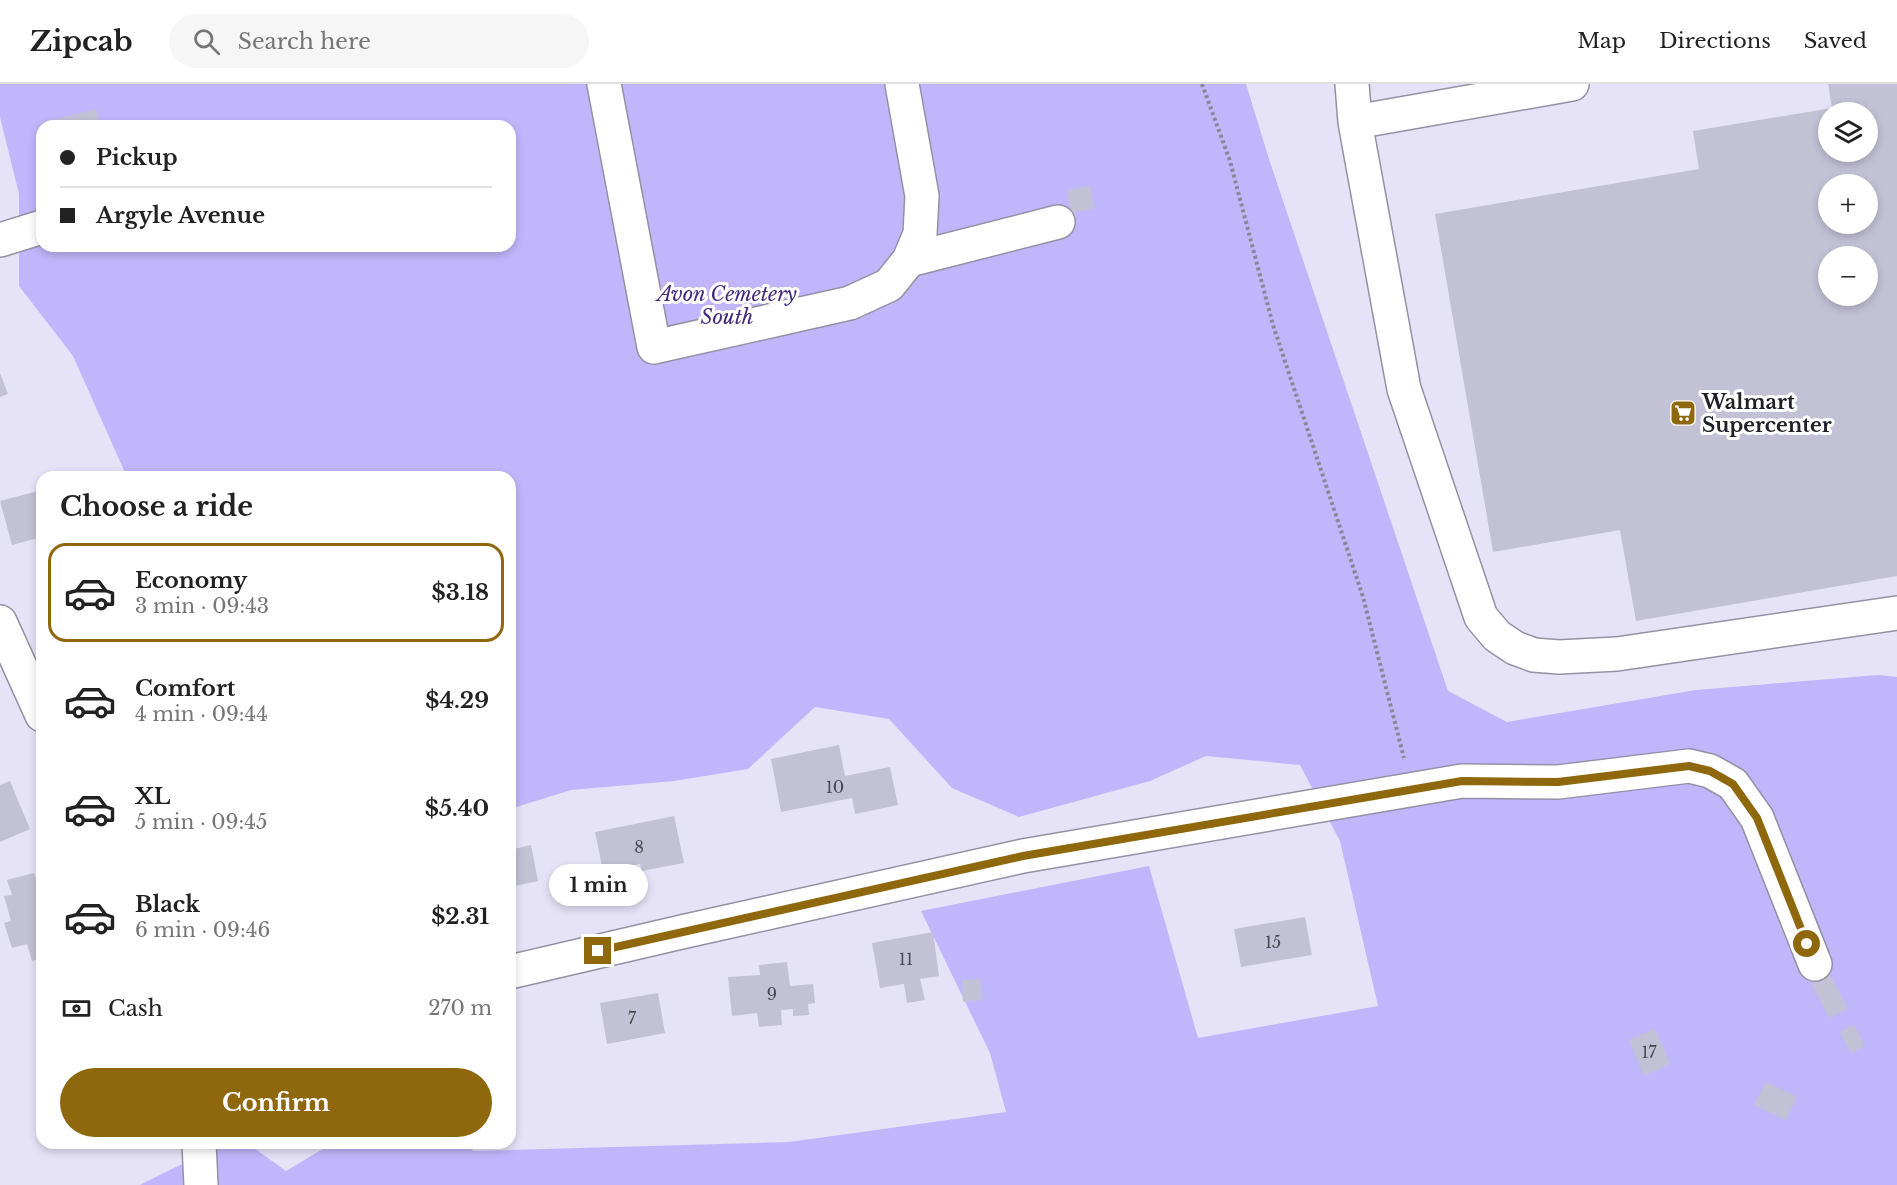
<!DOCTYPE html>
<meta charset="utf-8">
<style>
:root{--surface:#fff;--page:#f6f6f6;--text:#222;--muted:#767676;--line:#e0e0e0;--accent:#8f680d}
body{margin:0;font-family:"Libre Baskerville",serif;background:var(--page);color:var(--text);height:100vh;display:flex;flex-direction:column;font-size:22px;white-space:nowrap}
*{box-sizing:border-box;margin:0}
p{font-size:20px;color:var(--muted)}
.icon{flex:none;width:33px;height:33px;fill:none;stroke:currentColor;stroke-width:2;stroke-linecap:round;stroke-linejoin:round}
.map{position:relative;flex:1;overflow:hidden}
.side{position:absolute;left:36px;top:387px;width:480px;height:678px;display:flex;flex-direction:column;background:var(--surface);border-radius:18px;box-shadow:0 3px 9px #0003}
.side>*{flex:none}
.guide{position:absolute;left:36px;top:36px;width:480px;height:132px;border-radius:18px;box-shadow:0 3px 9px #0003;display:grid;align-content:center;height:132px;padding:0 24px;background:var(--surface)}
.controls{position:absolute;left:1818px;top:18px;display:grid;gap:12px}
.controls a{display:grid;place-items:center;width:60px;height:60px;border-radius:50%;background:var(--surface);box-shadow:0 3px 9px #0003;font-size:30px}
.end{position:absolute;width:27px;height:27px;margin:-14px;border:8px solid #8f680d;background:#fff;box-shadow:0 0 0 3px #fff}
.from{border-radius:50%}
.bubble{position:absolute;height:42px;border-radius:21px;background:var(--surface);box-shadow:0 3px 9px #0003;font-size:20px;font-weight:700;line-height:42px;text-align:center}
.guide b{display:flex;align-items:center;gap:21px;height:57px;font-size:22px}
.guide b+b{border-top:2px solid var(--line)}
.guide i{width:15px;height:15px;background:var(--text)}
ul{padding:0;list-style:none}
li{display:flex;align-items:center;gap:18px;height:99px;margin:0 12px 9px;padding:0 12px;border:3px solid transparent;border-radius:18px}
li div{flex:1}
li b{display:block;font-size:22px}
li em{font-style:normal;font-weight:700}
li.current{border-color:var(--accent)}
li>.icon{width:54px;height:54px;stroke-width:1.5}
h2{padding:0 24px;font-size:27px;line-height:72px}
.pay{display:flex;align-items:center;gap:15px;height:66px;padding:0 24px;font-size:22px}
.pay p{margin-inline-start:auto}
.action{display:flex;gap:12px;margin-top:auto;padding:12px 24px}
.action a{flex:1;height:69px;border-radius:36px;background:var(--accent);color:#fff;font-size:24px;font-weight:700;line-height:69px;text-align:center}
header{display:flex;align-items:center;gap:36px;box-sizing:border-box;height:84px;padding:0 30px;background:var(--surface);border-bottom:2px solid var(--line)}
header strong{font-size:28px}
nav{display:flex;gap:33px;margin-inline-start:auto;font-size:21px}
.search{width:420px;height:54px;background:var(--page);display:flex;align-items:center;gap:15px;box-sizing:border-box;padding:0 21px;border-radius:33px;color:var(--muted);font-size:22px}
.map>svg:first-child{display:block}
.green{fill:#c1b6fb;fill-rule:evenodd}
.building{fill:#c3c1d5;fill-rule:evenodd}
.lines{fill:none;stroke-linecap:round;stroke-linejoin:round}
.minor-casing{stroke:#9491a4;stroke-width:36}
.path{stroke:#898796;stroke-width:4;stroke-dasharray:3 3;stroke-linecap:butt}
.minor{stroke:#fff;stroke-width:33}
.route{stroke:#8f680d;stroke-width:8}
.labels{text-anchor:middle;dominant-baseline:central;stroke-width:6;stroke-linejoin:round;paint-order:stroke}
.number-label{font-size:16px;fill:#4a4853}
.park-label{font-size:20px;font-style:italic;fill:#432c7c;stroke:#fff}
.poi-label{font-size:20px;font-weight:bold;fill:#212028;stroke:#fff;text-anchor:start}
</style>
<header>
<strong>Zipcab</strong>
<div class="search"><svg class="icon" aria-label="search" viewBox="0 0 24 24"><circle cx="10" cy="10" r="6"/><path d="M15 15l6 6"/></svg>Search here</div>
<nav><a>Map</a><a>Directions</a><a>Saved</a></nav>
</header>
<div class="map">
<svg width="1897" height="1101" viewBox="0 0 1897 1101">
<rect width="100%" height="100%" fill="#e6e3f8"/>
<path class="green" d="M 0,0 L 1246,0 L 1269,75 L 1448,607 L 1507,638 L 1696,606 L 1878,591 L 1897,593 L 1897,1101 L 140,1101 L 224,1059 L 247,1059 L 286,1087 L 333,1059 L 463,1059 L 474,1067 L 789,1058 L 1006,1028 L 990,969 L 921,827 L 1149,782 L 1198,954 L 1378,922 L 1340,757 L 1300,681 L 1206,672 L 1150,697 L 1019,733 L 952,704 L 889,635 L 815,623 L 748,685 L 674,697 L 571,706 L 510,725 L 510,393 L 127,393 L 73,272 L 19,202 L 19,110 L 0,33 ZM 42,42 L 510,42 L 510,162 L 42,162 Z"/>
<path class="building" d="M 1828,0 L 1897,0 L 1897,492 L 1636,537 L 1620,446 L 1493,468 L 1435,130 L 1699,85 L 1693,47 L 1832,24 ZM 1828,28 L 1868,28 L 1868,68 L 1828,68 ZM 1828,100 L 1868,100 L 1868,140 L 1828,140 ZM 1828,172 L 1868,172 L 1868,212 L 1828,212 Z
M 96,25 L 100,42 L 50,42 L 49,37 Z
M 1090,102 L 1094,125 L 1071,129 L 1067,106 Z
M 0,289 L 8,310 L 0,313 Z
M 42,406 L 42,453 L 12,461 L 0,417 Z
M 839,661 L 845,692 L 890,683 L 898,721 L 855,730 L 852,714 L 781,728 L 771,675 Z
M 10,697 L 30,745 L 0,758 L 0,701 Z
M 674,732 L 684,779 L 642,787 L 640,780 L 603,787 L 595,748 Z
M 531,761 L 538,797 L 510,803 L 510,766 Z
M 34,789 L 42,817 L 42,874 L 32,877 L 27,860 L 12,864 L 4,839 L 11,837 L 4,812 L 12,811 L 7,796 Z
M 1305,833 L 1312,871 L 1241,883 L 1234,845 Z
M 933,848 L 939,892 L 920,895 L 925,916 L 907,919 L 904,900 L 880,904 L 872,859 Z
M 787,878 L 790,902 L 813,900 L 815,919 L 808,920 L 809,931 L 793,932 L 793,925 L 781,926 L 782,941 L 759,943 L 757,929 L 732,932 L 728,893 L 760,891 L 759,881 Z
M 1829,888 L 1848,925 L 1829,934 L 1810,897 Z
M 980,895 L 982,916 L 963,918 L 962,896 Z
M 658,909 L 665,949 L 607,960 L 600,919 Z
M 1854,941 L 1865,962 L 1851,969 L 1840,948 Z
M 1655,945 L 1670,980 L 1644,992 L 1629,956 Z
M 1766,998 L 1797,1013 L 1786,1036 L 1754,1021 Z"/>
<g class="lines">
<g class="minor-casing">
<path id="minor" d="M 604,0 L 654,263 L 850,219 L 889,201 L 909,176 L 920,150 L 922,112 L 902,0
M 1352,0 L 1355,38 L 1404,305 L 1481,533 L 1497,552 L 1515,564 L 1534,571 L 1559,573 L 1617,570 L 1897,529
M 1355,38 L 1572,0
M 0,156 L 42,143
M 909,176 L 1058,138
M 0,538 L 42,631
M 510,888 L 686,847 L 1023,772 L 1462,697 L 1558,698 L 1689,682 L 1710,687 L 1733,700 L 1757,734 L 1815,880
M 199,1059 L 201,1101"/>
</g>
<path class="path" d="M 1202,0 L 1230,77 L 1273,241 L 1363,513 L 1404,674"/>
<use href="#minor" class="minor"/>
</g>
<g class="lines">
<path class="route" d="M 598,867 L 1023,772 L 1462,697 L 1558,698 L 1689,682 L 1710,687 L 1733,700 L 1757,734 L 1807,860"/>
</g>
<defs>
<g id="supermarket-square" transform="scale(1.35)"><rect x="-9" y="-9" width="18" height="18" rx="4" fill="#8f680d" stroke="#fff"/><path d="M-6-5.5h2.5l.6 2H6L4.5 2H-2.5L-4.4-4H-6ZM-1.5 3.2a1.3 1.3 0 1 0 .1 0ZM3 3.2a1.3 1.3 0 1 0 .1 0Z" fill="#fff"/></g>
</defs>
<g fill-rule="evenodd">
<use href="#supermarket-square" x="1683" y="329"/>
</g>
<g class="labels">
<g class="number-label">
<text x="835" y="703">10</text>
<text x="639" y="763">8</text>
<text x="1273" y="858">15</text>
<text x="906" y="875">11</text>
<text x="772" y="910">9</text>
<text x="632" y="934">7</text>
<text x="1649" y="968">17</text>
</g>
<g class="park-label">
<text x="727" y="210">Avon Cemetery<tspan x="727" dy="23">South</tspan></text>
</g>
<g class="poi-label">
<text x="1702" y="318">Walmart<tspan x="1702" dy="23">Supercenter</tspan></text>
</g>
</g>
</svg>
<div class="controls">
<a><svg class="icon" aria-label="layers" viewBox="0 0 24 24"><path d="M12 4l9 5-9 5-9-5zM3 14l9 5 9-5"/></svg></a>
<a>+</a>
<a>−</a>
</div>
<i class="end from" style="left:1807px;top:860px"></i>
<i class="end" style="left:598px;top:867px"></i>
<div class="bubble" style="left:549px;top:780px;width:99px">1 min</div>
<div class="guide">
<b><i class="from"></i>Pickup</b>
<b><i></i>Argyle Avenue</b>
</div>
<section class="side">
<h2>Choose a ride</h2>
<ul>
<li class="current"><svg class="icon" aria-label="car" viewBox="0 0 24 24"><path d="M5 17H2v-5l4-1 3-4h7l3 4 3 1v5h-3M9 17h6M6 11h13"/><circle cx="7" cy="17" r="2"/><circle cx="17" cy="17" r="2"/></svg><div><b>Economy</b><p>3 min · 09:43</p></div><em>$3.18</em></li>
<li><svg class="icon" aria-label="car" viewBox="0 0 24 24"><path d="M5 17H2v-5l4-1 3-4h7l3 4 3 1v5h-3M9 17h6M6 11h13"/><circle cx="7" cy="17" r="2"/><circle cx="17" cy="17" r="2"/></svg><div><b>Comfort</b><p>4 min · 09:44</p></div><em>$4.29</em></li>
<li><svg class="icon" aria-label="car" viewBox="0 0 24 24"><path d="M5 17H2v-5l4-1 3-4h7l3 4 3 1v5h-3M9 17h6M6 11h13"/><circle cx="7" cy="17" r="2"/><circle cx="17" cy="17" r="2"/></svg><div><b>XL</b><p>5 min · 09:45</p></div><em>$5.40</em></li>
<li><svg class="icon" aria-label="car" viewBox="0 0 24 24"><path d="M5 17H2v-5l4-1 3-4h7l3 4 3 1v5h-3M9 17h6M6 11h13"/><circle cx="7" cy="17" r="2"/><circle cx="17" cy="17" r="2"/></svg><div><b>Black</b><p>6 min · 09:46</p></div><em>$2.31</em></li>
</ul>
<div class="pay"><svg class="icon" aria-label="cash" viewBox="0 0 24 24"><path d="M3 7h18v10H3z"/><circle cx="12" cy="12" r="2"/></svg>Cash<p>270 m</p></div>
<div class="action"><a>Confirm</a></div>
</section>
</div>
